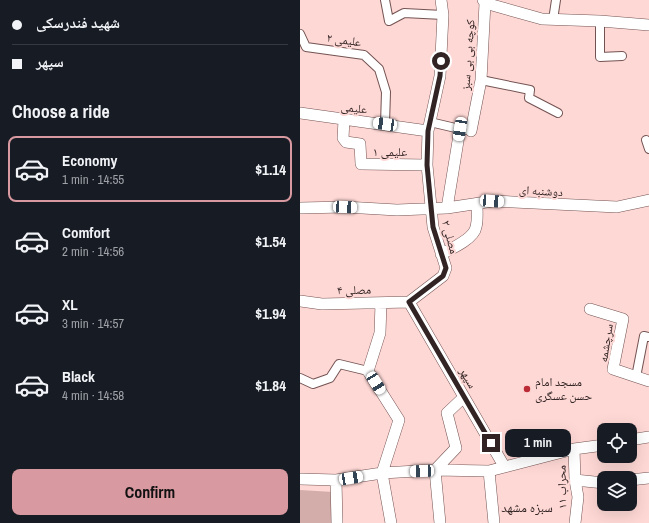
<!DOCTYPE html>
<meta charset="utf-8">
<style>
:root{--surface:#171b24;--page:#242831;--text:#f1f3f6;--muted:#9ea1a6;--line:#363941;--accent:#d999a0}
body{margin:0;font-family:"Archivo Narrow","Noto Naskh Arabic",sans-serif;background:var(--page);color:var(--text);height:100vh;display:flex;flex-direction:column;font-size:15px;white-space:nowrap}
*{box-sizing:border-box;margin:0}
p{font-size:13px;color:var(--muted)}
.icon{flex:none;width:22px;height:22px;fill:none;stroke:currentColor;stroke-width:2;stroke-linecap:round;stroke-linejoin:round}
.map{position:relative;flex:1;overflow:hidden}
.sheet{display:flex;flex-direction:column;background:var(--surface);width:300px}
.sheet>*{flex:none}
.top-card{display:grid;align-content:center;height:88px;padding:0 12px;background:var(--surface)}
.fabs{position:absolute;left:297px;top:423px;display:grid;gap:8px}
.fabs a{display:grid;place-items:center;width:40px;height:40px;border-radius:8px;background:var(--surface);box-shadow:0 4px 16px #0002;font-size:20px}
.end{position:absolute;width:18px;height:18px;margin:-9px;border:5px solid #322424;background:#fff;box-shadow:0 0 0 2px #fff}
.from{border-radius:50%}
.bubble{position:absolute;height:28px;border-radius:8px;background:var(--surface);box-shadow:0 4px 16px #0002;font-size:13px;font-weight:800;line-height:28px;text-align:center}
.car{position:absolute;width:12px;height:24px;margin:-12px -6px;border-radius:5px;box-shadow:0 0 3px 1px #0007;background:linear-gradient(#fff 24%,#345 0 40%,#fff 0 76%,#345 0 86%,#fff 0)}
.top-card b{display:flex;align-items:center;gap:14px;height:38px;font-size:15px}
.top-card b+b{border-top:1px solid var(--line)}
.top-card i{width:10px;height:10px;background:var(--text)}
ul{padding:0;list-style:none}
li{display:flex;align-items:center;gap:12px;height:66px;margin:0 8px 6px;padding:0 4px;border:2px solid transparent;border-radius:8px}
li div{flex:1}
li b{display:block;font-size:15px}
li em{font-style:normal;font-weight:800}
li.on{border-color:var(--accent)}
li>.icon{width:36px;height:36px;stroke-width:1.5}
h2{padding:0 12px;font-size:18px;line-height:48px}
.cta{display:flex;gap:8px;margin-top:auto;padding:8px 12px}
.cta a{flex:1;height:46px;border-radius:8px;background:var(--accent);color:#111;font-size:16px;font-weight:800;line-height:46px;text-align:center}
main{display:flex;flex:1;min-height:0}
.map>svg:first-child{display:block}
.green{fill:#d3adaa}
.lines{fill:none;stroke-linecap:round;stroke-linejoin:round}
.pedestrian-casing{stroke:#735352;stroke-width:10}
.minor-casing{stroke:#735352;stroke-width:12}
.pedestrian{stroke:#fff;stroke-width:8}
.minor{stroke:#fff;stroke-width:11}
.route{stroke:#322424;stroke-width:5}
.poi-dot{fill:#bc2c37;stroke:#fed8d5;stroke-width:1.5}
.labels{text-anchor:middle;dominant-baseline:central;stroke-width:4;stroke-linejoin:round;paint-order:stroke}
.street-label{font-size:12px;fill:#322424;stroke:#fed8d5}
.poi-label{font-size:12px;fill:#322424;stroke:#fed8d5;text-anchor:start}
.neighbourhood-label{font-size:13px;fill:#322424;stroke:#fed8d5}
</style>
<main>
<section class="sheet">
<div class="top-card">
<b><i class="from"></i>شهید فندرسکی</b>
<b><i></i>سپهر</b>
</div>
<h2>Choose a ride</h2>
<ul>
<li class="on"><svg class="icon" aria-label="car" viewBox="0 0 24 24"><path d="M5 17H2v-5l4-1 3-4h7l3 4 3 1v5h-3M9 17h6M6 11h13"/><circle cx="7" cy="17" r="2"/><circle cx="17" cy="17" r="2"/></svg><div><b>Economy</b><p>1 min · 14:55</p></div><em>$1.14</em></li>
<li><svg class="icon" aria-label="car" viewBox="0 0 24 24"><path d="M5 17H2v-5l4-1 3-4h7l3 4 3 1v5h-3M9 17h6M6 11h13"/><circle cx="7" cy="17" r="2"/><circle cx="17" cy="17" r="2"/></svg><div><b>Comfort</b><p>2 min · 14:56</p></div><em>$1.54</em></li>
<li><svg class="icon" aria-label="car" viewBox="0 0 24 24"><path d="M5 17H2v-5l4-1 3-4h7l3 4 3 1v5h-3M9 17h6M6 11h13"/><circle cx="7" cy="17" r="2"/><circle cx="17" cy="17" r="2"/></svg><div><b>XL</b><p>3 min · 14:57</p></div><em>$1.94</em></li>
<li><svg class="icon" aria-label="car" viewBox="0 0 24 24"><path d="M5 17H2v-5l4-1 3-4h7l3 4 3 1v5h-3M9 17h6M6 11h13"/><circle cx="7" cy="17" r="2"/><circle cx="17" cy="17" r="2"/></svg><div><b>Black</b><p>4 min · 14:58</p></div><em>$1.84</em></li>
</ul>
<div class="cta"><a>Confirm</a></div>
</section>
<div class="map">
<svg width="349" height="523" viewBox="0 0 349 523">
<rect width="100%" height="100%" fill="#fed8d5"/>
<path class="green" d="M 0,490 L 33,492 L 34,523 L 0,523 Z"/>
<g class="lines">
<g class="pedestrian-casing">
<path id="pedestrian" d="M 85,0 L 89,21 L 104,13 L 143,15
M 253,20 L 256,0
M 300,21 L 300,57 L 322,56
M 0,34 L 6,47 L 64,55 L 79,69 L 86,92 L 85,124
M 181,80 L 230,90 L 229,98 L 258,113
M 130,122 L 164,130
M 346,140 L 349,149
M 336,377 L 344,336 L 349,337
M 0,378 L 13,384 L 30,378 L 39,364 L 68,371"/>
</g>
<g class="minor-casing">
<path id="minor" d="M 183,0 L 185,3 L 242,19 L 300,21 L 349,25
M 0,113 L 128,131
M 44,120 L 43,138 L 46,142 L 60,144 L 61,164 L 127,165
M 171,131 L 181,80 L 185,3
M 0,208 L 45,207 L 97,210 L 147,208 L 193,201 L 317,207 L 349,200
M 147,208 L 160,129
M 141,254 C 151,249 174,239 176,227 C 178,220 177,212 177,204
M 0,301 L 22,304 L 109,302
M 109,302 L 143,276 L 146,268 L 133,227 L 127,165 L 128,131 L 140,76 L 143,15 L 141,0
M 109,302 L 204,466
M 81,303 L 80,333 L 68,371 L 99,420 L 82,473 L 91,523
M 290,309 L 323,319 L 313,369 L 349,381
M 330,440 L 349,437
M 274,449 L 275,480 L 278,497 L 275,523
M 189,471 L 194,523
M 0,479 L 36,480 L 82,473 L 135,470 L 189,471 L 274,449 L 304,445
M 36,480 L 37,523
M 275,480 L 304,483
M 330,480 L 349,478
M 140,523 L 135,470 L 156,448 L 147,413 L 164,397"/>
</g>
<use href="#pedestrian" class="pedestrian"/>
<use href="#minor" class="minor"/>
</g>
<g class="lines">
<path class="route" d="M 141,61 L 140,76 L 128,131 L 127,165 L 133,227 L 146,268 L 143,276 L 109,302 L 191,443"/>
</g>
<circle class="poi-dot" cx="227" cy="389" r="4"/>
<g class="labels">
<g class="street-label">
<text transform="translate(44 40) rotate(8)">۲ علیمی</text>
<text transform="translate(168 55) rotate(-86)">کوچه بی بی سبز</text>
<text transform="translate(54 108) rotate(6)">علیمی</text>
<text x="90" y="152">۱ علیمی</text>
<text transform="translate(241 191) rotate(3)">دوشنبه ای</text>
<text transform="translate(150 237) rotate(75)">۲ مصلی</text>
<text transform="translate(54 290) rotate(-1)">۴ مصلی</text>
<text transform="translate(306 343) rotate(-81)">سرچشمه</text>
<text transform="translate(168 378) rotate(60)">سپهر</text>
<text transform="translate(262 487) rotate(-91)">۱۱ محراب</text>
</g>
<g class="poi-label">
<text x="235" y="382">مسجد امام<tspan x="235" dy="14">حسن عسگری</tspan></text>
</g>
<g class="neighbourhood-label">
<text x="227" y="507">سبزه مشهد</text>
</g>
</g>
</svg>
<div class="fabs">
<a><svg class="icon" aria-label="locate" viewBox="0 0 24 24"><circle cx="12" cy="12" r="6"/><path d="M12 2v4M12 18v4M2 12h4M18 12h4"/></svg></a>
<a><svg class="icon" aria-label="layers" viewBox="0 0 24 24"><path d="M12 4l9 5-9 5-9-5zM3 14l9 5 9-5"/></svg></a>
</div>
<i class="end from" style="left:141px;top:61px"></i>
<i class="end" style="left:191px;top:443px"></i>
<div class="bubble" style="left:205px;top:429px;width:66px">1 min</div>
<i class="car" style="left:85px;top:124px;rotate:278deg"></i>
<i class="car" style="left:160px;top:129px;rotate:189deg"></i>
<i class="car" style="left:192px;top:201px;rotate:94deg"></i>
<i class="car" style="left:45px;top:207px;rotate:93deg"></i>
<i class="car" style="left:76px;top:383px;rotate:148deg"></i>
<i class="car" style="left:122px;top:471px;rotate:268deg"></i>
<i class="car" style="left:51px;top:478px;rotate:81deg"></i>
</div>
</main>
